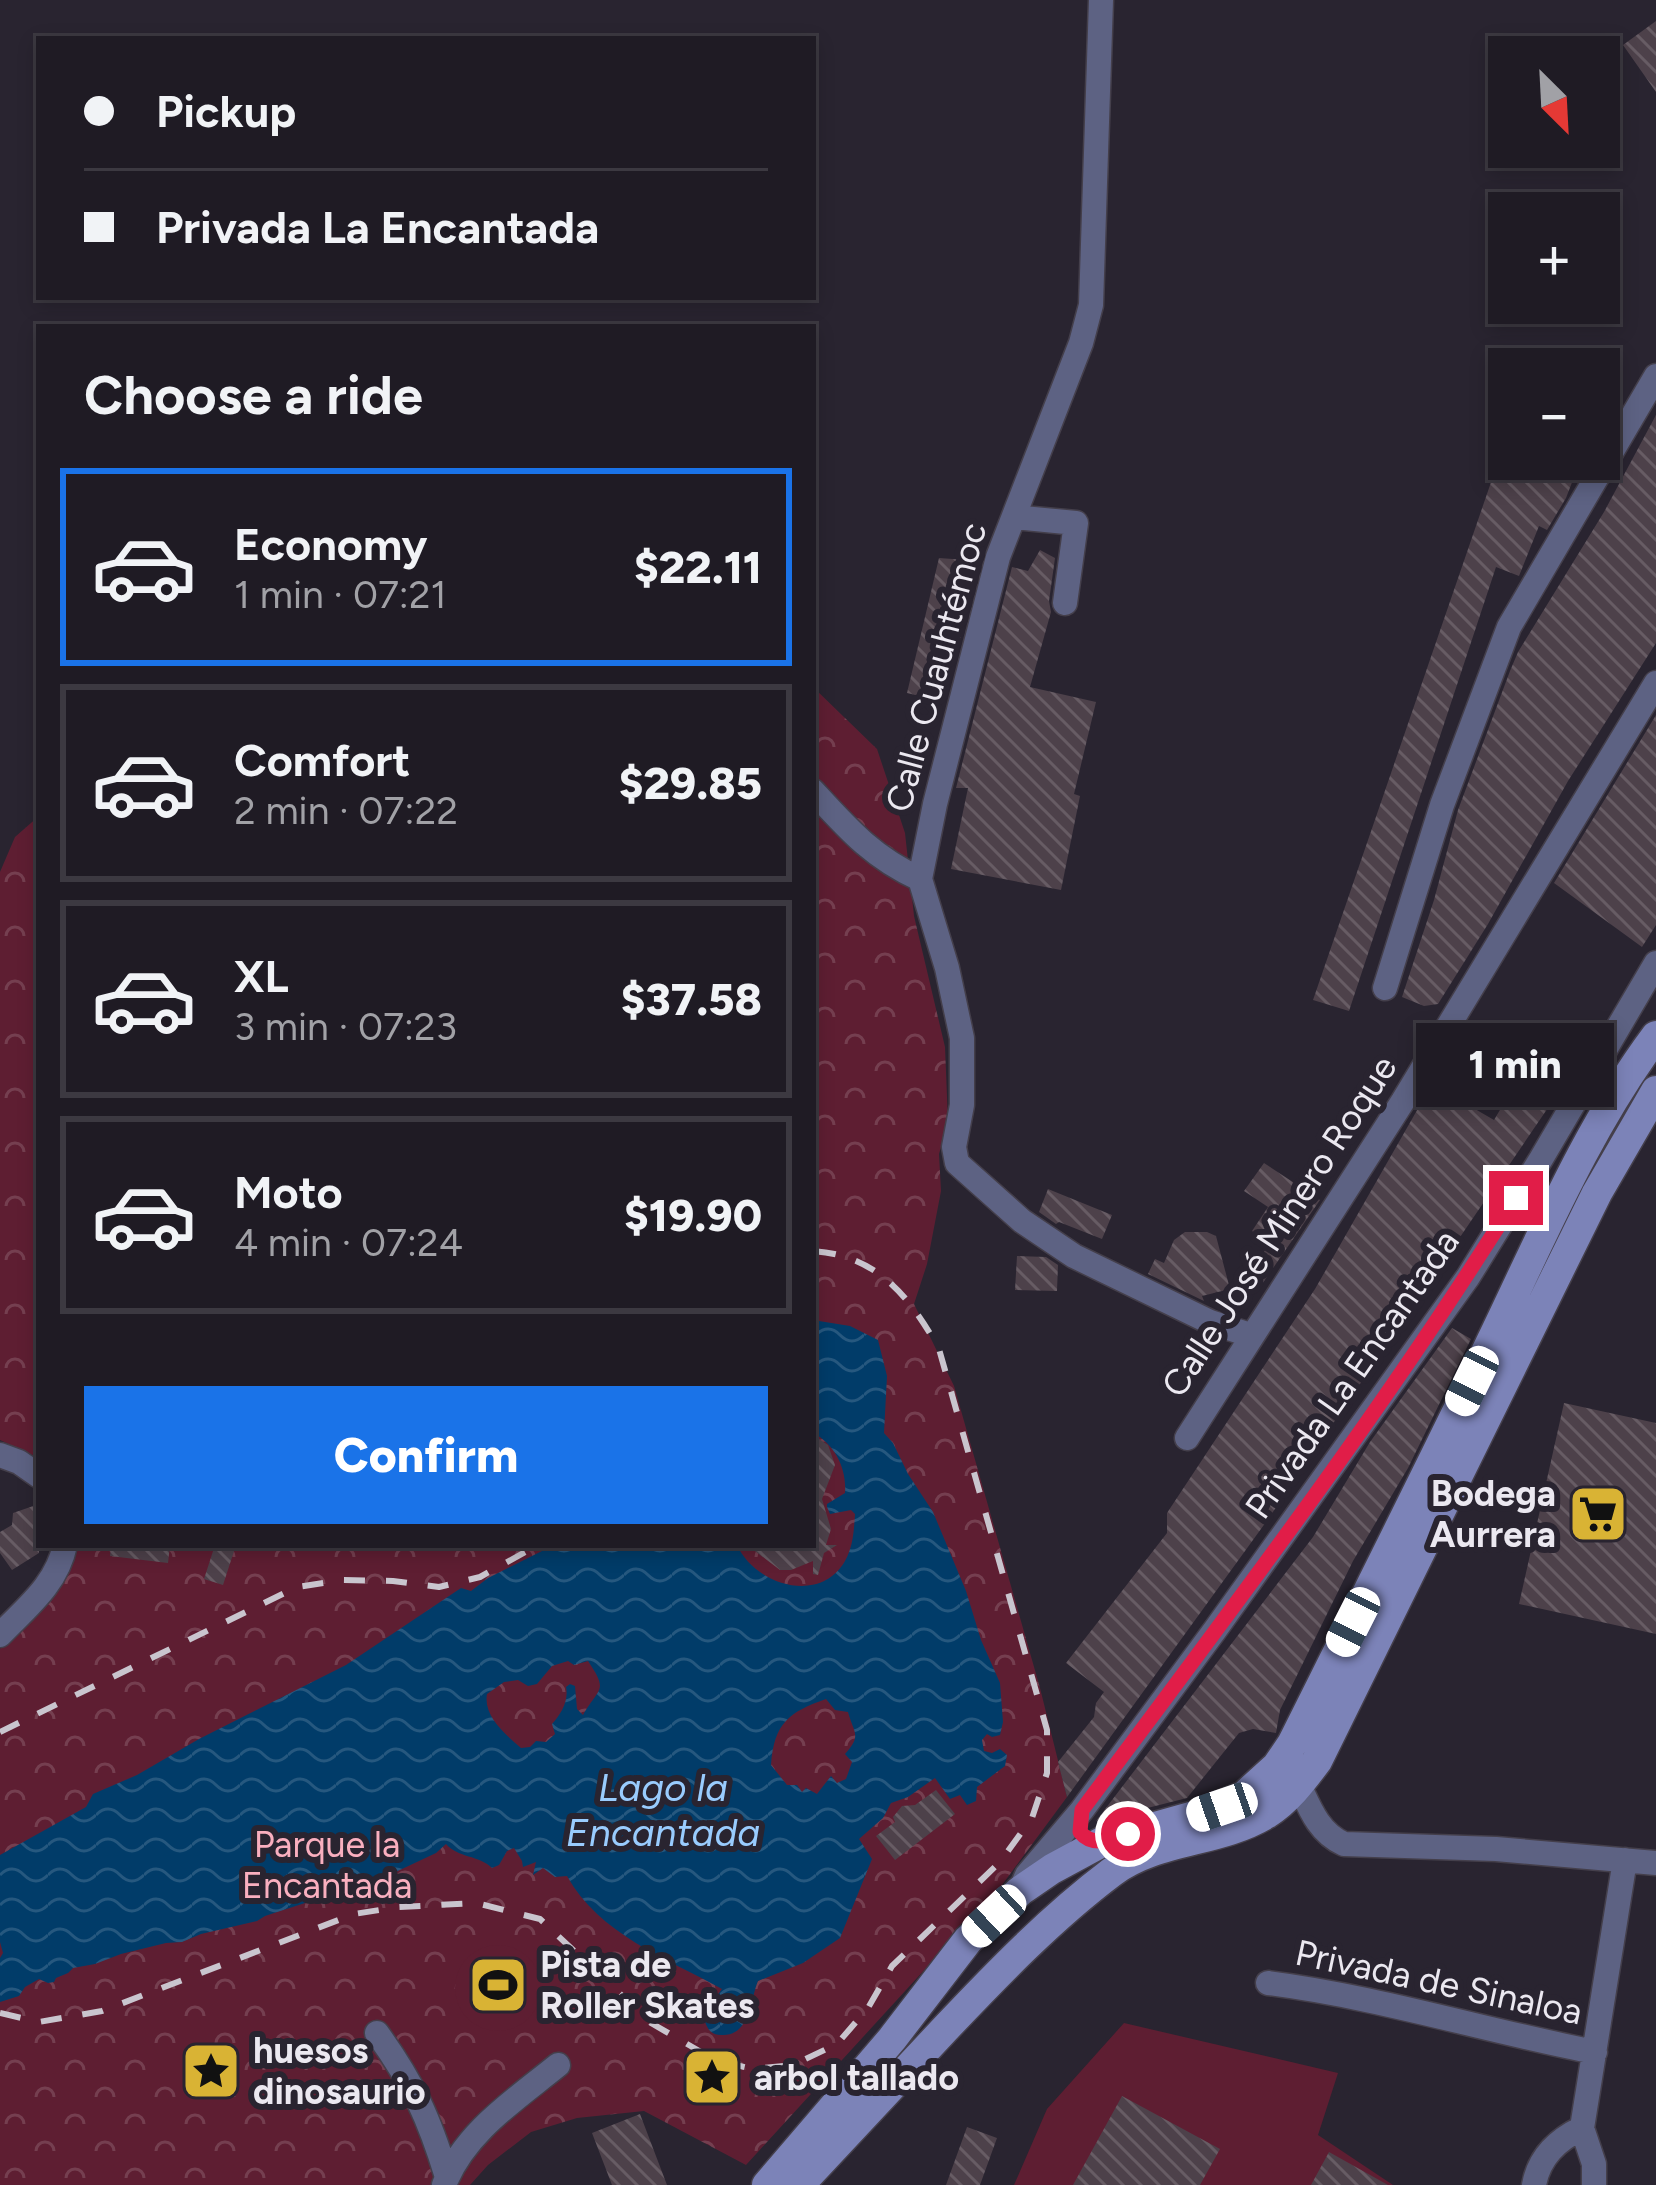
<!DOCTYPE html>
<meta charset="utf-8">
<style>
:root{--surface:#1f1b24;--page:#2c2831;--text:#f1f3f6;--muted:#a1a1a6;--line:#3c3941;--accent:#1a73e8}
body{margin:0;font-family:Figtree,sans-serif;background:var(--page);color:var(--text);height:100vh;display:flex;flex-direction:column;font-size:45px;white-space:nowrap}
*{box-sizing:border-box;margin:0}
p{font-size:39px;color:var(--muted)}
.icon{flex:none;width:66px;height:66px;fill:none;stroke:currentColor;stroke-width:2;stroke-linecap:round;stroke-linejoin:round}
.map{position:relative;flex:1;overflow:hidden}
.drawer{position:absolute;left:36px;top:324px;width:780px;height:1224px;display:flex;flex-direction:column;background:var(--surface);border-radius:0px;box-shadow:0 6px 18px #0003,0 0 0 3px var(--line)}
.drawer>*{flex:none}
.top-card{position:absolute;left:36px;top:36px;width:780px;height:264px;border-radius:0px;box-shadow:0 6px 18px #0003,0 0 0 3px var(--line);display:grid;align-content:center;height:264px;padding:0 48px;background:var(--surface)}
.needle{width:78px;rotate:156deg}
.tools{position:absolute;left:1488px;top:36px;display:grid;gap:24px}
.tools a{display:grid;place-items:center;width:132px;height:132px;border-radius:0px;background:var(--surface);box-shadow:0 6px 18px #0003,0 0 0 3px var(--line);font-size:60px}
.end{position:absolute;width:54px;height:54px;margin:-27px;border:15px solid #e11d48;background:#fff;box-shadow:0 0 0 6px #fff}
.from{border-radius:50%}
.bubble{position:absolute;height:84px;border-radius:0px;background:var(--surface);box-shadow:0 6px 18px #0003,0 0 0 3px var(--line);font-size:39px;font-weight:800;line-height:84px;text-align:center}
.car{position:absolute;width:36px;height:72px;margin:-36px -18px;border-radius:15px;box-shadow:0 0 9px 3px #0007;background:linear-gradient(#fff 24%,#345 0 40%,#fff 0 76%,#345 0 86%,#fff 0)}
.top-card b{display:flex;align-items:center;gap:42px;height:114px;font-size:45px}
.top-card b+b{border-top:3px solid var(--line)}
.top-card i{width:30px;height:30px;background:var(--text)}
ul{padding:0;list-style:none}
li{display:flex;align-items:center;gap:36px;height:198px;margin:0 24px 18px;padding:0 24px;border:6px solid var(--line);border-radius:0px}
li div{flex:1}
li b{display:block;font-size:45px}
li em{font-style:normal;font-weight:800}
li.active{border-color:var(--accent)}
li>.icon{width:108px;height:108px;stroke-width:1.5}
h2{padding:0 48px;font-size:54px;line-height:144px}
.button{display:flex;gap:24px;margin-top:auto;padding:24px 48px}
.button a{flex:1;height:138px;border-radius:0px;background:var(--accent);color:#fff;font-size:48px;font-weight:800;line-height:138px;text-align:center}
.map>svg:first-child{display:block}
.park{fill:url(#park-crowns)}
.pitch{fill:#5e1e32}
.water{fill:url(#water-waves);fill-rule:evenodd}
.building{fill:url(#building-back-hatch)}
.lines{fill:none;stroke-linecap:round;stroke-linejoin:round}
.street-casing{stroke:#443f4b;stroke-width:27}
.secondary-casing{stroke:#443f4b;stroke-width:33}
.street{stroke:#5d6283;stroke-width:24}
.secondary{stroke:#7c83b8;stroke-width:30}
.rail{stroke:#c9c5ce;stroke-width:6;stroke-dasharray:21 21;stroke-linecap:butt}
.route{stroke:#e11d48;stroke-width:15}
.labels{text-anchor:middle;dominant-baseline:central;stroke-width:12;stroke-linejoin:round;paint-order:stroke}
.street-label{font-size:36px;fill:#ebe8f0;stroke:#292430}
.poi-label{font-size:36px;font-weight:bold;fill:#ebe8f0;stroke:#292430;text-anchor:start}
.park-label{font-size:36px;fill:#f9afbf;stroke:#292430}
.water-label{font-size:39px;font-style:italic;fill:#99ccfe;stroke:#292430}
</style>
<div class="map">
<svg width="1656" height="2185" viewBox="0 0 1656 2185">
<defs>
<pattern id="park-crowns" width="20" height="18" patternUnits="userSpaceOnUse" patternTransform="scale(3)"><rect width="20" height="18" fill="#5e1e32"/><path d="M2 6a3 3 0 1 1 6 0M12 15a3 3 0 1 1 6 0" fill="none" stroke="#753f50"/></pattern>
<pattern id="water-waves" width="16" height="10" patternUnits="userSpaceOnUse" patternTransform="scale(3)"><rect width="16" height="10" fill="#013c69"/><path d="M0 5q4-4 8 0t8 0" fill="none" stroke="#26587f"/></pattern>
<pattern id="building-back-hatch" width="6" height="6" patternUnits="userSpaceOnUse" patternTransform="scale(3)"><rect width="6" height="6" fill="#4d414a"/><path d="M-1 5l2 2M0 0l6 6M5-1l2 2" fill="none" stroke="#675c64"/></pattern>
</defs>
<rect width="100%" height="100%" fill="#292430"/>
<path class="park" d="M 813,687 L 877,749 L 905,833 L 914,916 L 945,1047 L 948,1122 L 939,1154 L 941,1191 L 927,1264 L 914,1304 L 954,1386 L 1040,1688 L 1067,1797 L 1002,1885 L 746,2165 L 644,2111 L 577,2118 L 531,2132 L 488,2165 L 470,2185 L 0,2185 L 0,1649 C 29,1620 73,1589 76,1545 L 813,1545 Z
M 39,816 L 39,1458 L 0,1440 L 0,872 L 15,837 Z"/>
<path class="pitch" d="M455 1988a43 43 0 1 1 86 0a43 43 0 1 1-86 0Z
M 1124,2023 L 1338,2073 L 1318,2135 L 1393,2185 L 1014,2185 L 1047,2109 Z"/>
<path class="water" d="M 819,1321 L 850,1326 L 878,1340 L 887,1376 L 884,1433 L 893,1443 L 908,1474 L 933,1512 L 966,1591 L 981,1640 L 1000,1683 L 1003,1722 L 1000,1735 L 992,1737 L 987,1734 L 982,1740 L 984,1751 L 992,1753 L 1000,1749 L 1007,1755 L 1005,1766 L 977,1787 L 976,1801 L 967,1805 L 960,1795 L 950,1799 L 935,1778 L 908,1797 L 891,1803 L 883,1818 L 859,1839 L 872,1859 L 840,1938 L 803,1963 L 758,1981 C 750,2000 750,2037 721,2035 C 709,2035 706,2026 703,2015 L 722,1989 C 666,1958 599,1934 567,1876 L 555,1877 L 543,1868 L 533,1875 L 536,1862 L 523,1867 L 522,1861 L 514,1848 L 507,1851 L 499,1865 L 492,1868 C 479,1855 458,1858 446,1844 L 436,1853 L 385,1877 L 265,1916 L 257,1921 L 201,1934 L 182,1942 L 166,1943 L 121,1954 L 95,1964 L 73,1968 L 68,1973 L 56,1978 L 54,1982 L 48,1983 L 39,1979 L 25,1987 L 19,1996 L 0,2002 L 0,1958 L 3,1953 L 0,1942 L 0,1855 L 86,1807 L 93,1794 L 137,1775 L 199,1739 L 346,1665 L 461,1588 L 471,1591 L 488,1578 L 542,1551 L 547,1545 L 737,1545 C 755,1585 820,1605 845,1561 C 853,1547 854,1530 855,1514 L 851,1510 L 830,1514 L 827,1507 L 827,1504 L 845,1493 C 847,1469 835,1444 813,1433 L 813,1322 ZM 568,1661 L 574,1665 L 588,1661 C 609,1692 599,1687 583,1715 L 577,1709 L 575,1686 L 570,1684 L 566,1687 C 569,1701 561,1714 552,1724 L 555,1734 L 546,1742 L 536,1741 L 530,1747 L 521,1748 C 505,1734 483,1716 487,1694 L 504,1682 L 518,1680 L 528,1686 L 537,1684 L 552,1666 ZM 826,1699 L 835,1710 L 848,1712 C 854,1734 862,1735 845,1754 L 852,1762 L 846,1779 L 837,1783 L 831,1776 L 817,1794 L 806,1788 L 802,1792 L 797,1785 L 787,1785 L 771,1765 C 774,1723 789,1712 826,1699 Z"/>
<path class="building" d="M 1656,21 L 1656,92 L 1623,45 Z
M 1656,415 L 1656,643 L 1568,781 L 1488,924 L 1438,1004 L 1424,1006 L 1402,997 L 1434,900 L 1458,810 L 1510,671 L 1518,652 L 1604,512 Z
M 1499,459 L 1581,459 L 1566,498 L 1547,530 L 1539,526 L 1519,576 L 1496,567 L 1349,1011 L 1313,1000 Z
M 1040,550 L 1055,558 L 1049,601 L 1051,612 L 1030,687 L 1096,702 L 1074,794 L 1080,796 L 1061,890 L 951,869 L 968,788 L 956,788 L 1012,567 L 1028,571 Z
M 939,558 L 980,561 L 944,702 L 907,693 Z
M 1656,715 L 1656,925 L 1642,947 L 1554,883 Z
M 1517,1081 L 1552,1102 L 1266,1522 L 1067,1797 L 1058,1762 L 1094,1717 L 1096,1703 L 1104,1692 L 1066,1663 L 1167,1533 L 1167,1513 L 1315,1289 L 1432,1084 L 1494,1120 Z
M 1264,1163 L 1320,1200 L 1260,1287 L 1246,1278 L 1270,1243 L 1252,1231 L 1268,1207 L 1244,1191 Z
M 1048,1189 L 1112,1215 L 1102,1239 L 1059,1222 L 1056,1224 L 1039,1212 Z
M 1185,1232 L 1207,1232 L 1216,1236 L 1230,1289 L 1202,1296 L 1204,1301 L 1148,1274 L 1155,1259 L 1164,1263 L 1174,1240 Z
M 1017,1256 L 1046,1257 L 1058,1265 L 1057,1291 L 1015,1290 Z
M 1452,1328 L 1471,1339 L 1408,1468 L 1353,1561 L 1280,1710 L 1276,1733 L 1253,1729 L 1239,1733 L 1187,1798 L 1096,1821 L 1313,1537 L 1370,1442 Z
M 1564,1403 L 1656,1423 L 1656,1634 L 1519,1604 Z
M 813,1435 L 828,1445 L 835,1465 L 822,1499 L 831,1529 L 826,1545 L 837,1545 L 824,1553 L 818,1575 L 813,1574 L 813,1561 L 791,1570 L 780,1570 L 747,1545 L 813,1545 Z
M 39,1504 L 39,1553 L 12,1570 L 0,1553 L 0,1532 L 12,1525 L 13,1513 Z
M 111,1545 L 170,1545 L 168,1563 L 110,1556 Z
M 215,1545 L 236,1545 L 223,1585 L 204,1579 Z
M 936,1790 L 955,1814 L 895,1860 L 876,1836 L 895,1822 L 893,1817 L 902,1806 L 915,1805 Z
M 1122,2096 L 1220,2149 L 1200,2185 L 1073,2185 Z
M 640,2114 L 667,2185 L 612,2185 L 592,2133 Z
M 967,2127 L 997,2138 L 980,2185 L 946,2185 Z
M 1329,2152 L 1388,2185 L 1311,2185 Z"/>
<g class="lines">
<g class="street-casing">
<path id="street" d="M 1014,517 L 1076,523 L 1065,603
M 813,791 C 847,828 873,858 920,879 L 947,968 L 962,1038 L 962,1105 L 954,1147 L 957,1163 L 1022,1221 L 1074,1256 L 1210,1322 L 1250,1335
M 920,879 L 935,804 L 998,557 L 1081,343 L 1091,305 L 1101,0
M 1385,988 L 1442,805 L 1509,627 L 1656,376
M 1187,1438 L 1403,1101 L 1656,683
M 0,1455 L 19,1462 L 39,1476
M 0,1635 C 27,1607 57,1584 65,1545
M 1299,1785 C 1310,1809 1319,1833 1344,1844 L 1496,1849 L 1656,1863
M 1023,1884 L 1027,1875 L 1082,1810 L 1215,1630 L 1468,1277 L 1541,1159 L 1656,963
M 1268,1983 C 1379,1997 1486,2031 1595,2052
M 377,2033 C 413,2083 429,2118 447,2177
M 444,2185 C 465,2132 515,2100 558,2065
M 1534,2185 C 1539,2157 1557,2140 1582,2128
M 1594,2185 L 1594,2164 L 1582,2128 L 1625,1860"/>
</g>
<g class="secondary-casing">
<path id="secondary" d="M 767,2185 L 892,2039 L 968,1940 L 1020,1891 L 1052,1869 L 1102,1842 L 1198,1815 L 1244,1796 L 1277,1766 L 1292,1744 C 1359,1610 1426,1477 1491,1342 C 1541,1239 1587,1128 1656,1036
M 799,2185 C 847,2133 896,2082 944,2030 C 997,1974 1051,1918 1112,1872 C 1158,1838 1218,1843 1266,1814 C 1288,1800 1302,1781 1317,1761 L 1597,1193 L 1656,1091"/>
</g>
<use href="#street" class="street"/>
<use href="#secondary" class="secondary"/>
<path class="rail" d="M 0,1732 L 297,1587 L 343,1580 L 393,1581 L 439,1587 L 480,1577 L 538,1545
M 0,2013 L 39,2022 L 102,2011 L 354,1914 L 399,1907 L 476,1903 L 540,1919 L 651,2023 L 713,2059 L 752,2069 L 793,2065 L 837,2044 L 868,2008 L 892,1966 L 1000,1862 L 1032,1818 L 1047,1773 L 1047,1730 L 939,1349 C 910,1297 877,1255 813,1251"/>
</g>
<g class="lines">
<path class="route" d="M 1128,1834 C 1112,1839 1093,1848 1080,1832 L 1082,1810 C 1231,1610 1384,1410 1516,1198"/>
</g>
<defs>
<g id="supermarket-square" transform="scale(3)"><rect x="-9" y="-9" width="18" height="18" rx="4" fill="#d9b334" stroke="#292430"/><path d="M-6-5.5h2.5l.6 2H6L4.5 2H-2.5L-4.4-4H-6ZM-1.5 3.2a1.3 1.3 0 1 0 .1 0ZM3 3.2a1.3 1.3 0 1 0 .1 0Z" fill="#111"/></g>
<g id="stadium-square" transform="scale(3)"><rect x="-9" y="-9" width="18" height="18" rx="4" fill="#d9b334" stroke="#292430"/><path d="M0-5a6.5 5 0 1 0 0 10a6.5 5 0 1 0 0-10ZM-3.5-1.8h7v3.6h-7Z" fill="#111"/></g>
<g id="sight-square" transform="scale(3)"><rect x="-9" y="-9" width="18" height="18" rx="4" fill="#d9b334" stroke="#292430"/><path d="M0-6L1.8-2.2L6-1.7L2.9 1.2L3.7 5.4L0 3.3L-3.7 5.4L-2.9 1.2L-6-1.7L-1.8-2.2Z" fill="#111"/></g>
</defs>
<g fill-rule="evenodd">
<use href="#supermarket-square" x="1598" y="1514"/>
<use href="#stadium-square" x="498" y="1985"/>
<use href="#sight-square" x="211" y="2071"/>
<use href="#sight-square" x="712" y="2077"/>
</g>
<g class="labels">
<g class="street-label">
<text transform="translate(936 667) rotate(-75)">Calle Cuauhtémoc</text>
<text transform="translate(1279 1226) rotate(-57)">Calle José Minero Roque</text>
<text transform="translate(1352 1374) rotate(-55)">Privada La Encantada</text>
<text transform="translate(1439 1982) rotate(12)">Privada de Sinaloa</text>
</g>
<g class="poi-label">
<text x="1556" y="1493" text-anchor="end">Bodega<tspan x="1556" dy="41">Aurrera</tspan></text>
<text x="540" y="1964">Pista de<tspan x="540" dy="41">Roller Skates</tspan></text>
<text x="253" y="2050">huesos<tspan x="253" dy="41">dinosaurio</tspan></text>
<text x="754" y="2077">arbol tallado</text>
</g>
<g class="park-label">
<text x="327" y="1844">Parque la<tspan x="327" dy="41">Encantada</tspan></text>
</g>
<g class="water-label">
<text x="663" y="1787">Lago la<tspan x="663" dy="45">Encantada</tspan></text>
</g>
</g>
</svg>
<div class="tools">
<a><svg class="needle" viewBox="-14 -14 28 28"><path d="M0-13l5 13h-10z" fill="#e53935"/><path d="M0 13l5-13h-10z" fill="#a1a1a6"/></svg></a>
<a>+</a>
<a>−</a>
</div>
<i class="end from" style="left:1128px;top:1834px"></i>
<i class="end" style="left:1516px;top:1198px"></i>
<div class="bubble" style="left:1416px;top:1023px;width:198px">1 min</div>
<i class="car" style="left:1472px;top:1381px;rotate:206deg"></i>
<i class="car" style="left:1353px;top:1622px;rotate:207deg"></i>
<i class="car" style="left:1222px;top:1807px;rotate:251deg"></i>
<i class="car" style="left:994px;top:1916px;rotate:227deg"></i>
<div class="top-card">
<b><i class="from"></i>Pickup</b>
<b><i></i>Privada La Encantada</b>
</div>
<section class="drawer">
<h2>Choose a ride</h2>
<ul>
<li class="active"><svg class="icon" aria-label="car" viewBox="0 0 24 24"><path d="M5 17H2v-5l4-1 3-4h7l3 4 3 1v5h-3M9 17h6M6 11h13"/><circle cx="7" cy="17" r="2"/><circle cx="17" cy="17" r="2"/></svg><div><b>Economy</b><p>1 min · 07:21</p></div><em>$22.11</em></li>
<li><svg class="icon" aria-label="car" viewBox="0 0 24 24"><path d="M5 17H2v-5l4-1 3-4h7l3 4 3 1v5h-3M9 17h6M6 11h13"/><circle cx="7" cy="17" r="2"/><circle cx="17" cy="17" r="2"/></svg><div><b>Comfort</b><p>2 min · 07:22</p></div><em>$29.85</em></li>
<li><svg class="icon" aria-label="car" viewBox="0 0 24 24"><path d="M5 17H2v-5l4-1 3-4h7l3 4 3 1v5h-3M9 17h6M6 11h13"/><circle cx="7" cy="17" r="2"/><circle cx="17" cy="17" r="2"/></svg><div><b>XL</b><p>3 min · 07:23</p></div><em>$37.58</em></li>
<li><svg class="icon" aria-label="car" viewBox="0 0 24 24"><path d="M5 17H2v-5l4-1 3-4h7l3 4 3 1v5h-3M9 17h6M6 11h13"/><circle cx="7" cy="17" r="2"/><circle cx="17" cy="17" r="2"/></svg><div><b>Moto</b><p>4 min · 07:24</p></div><em>$19.90</em></li>
</ul>
<div class="button"><a>Confirm</a></div>
</section>
</div>
